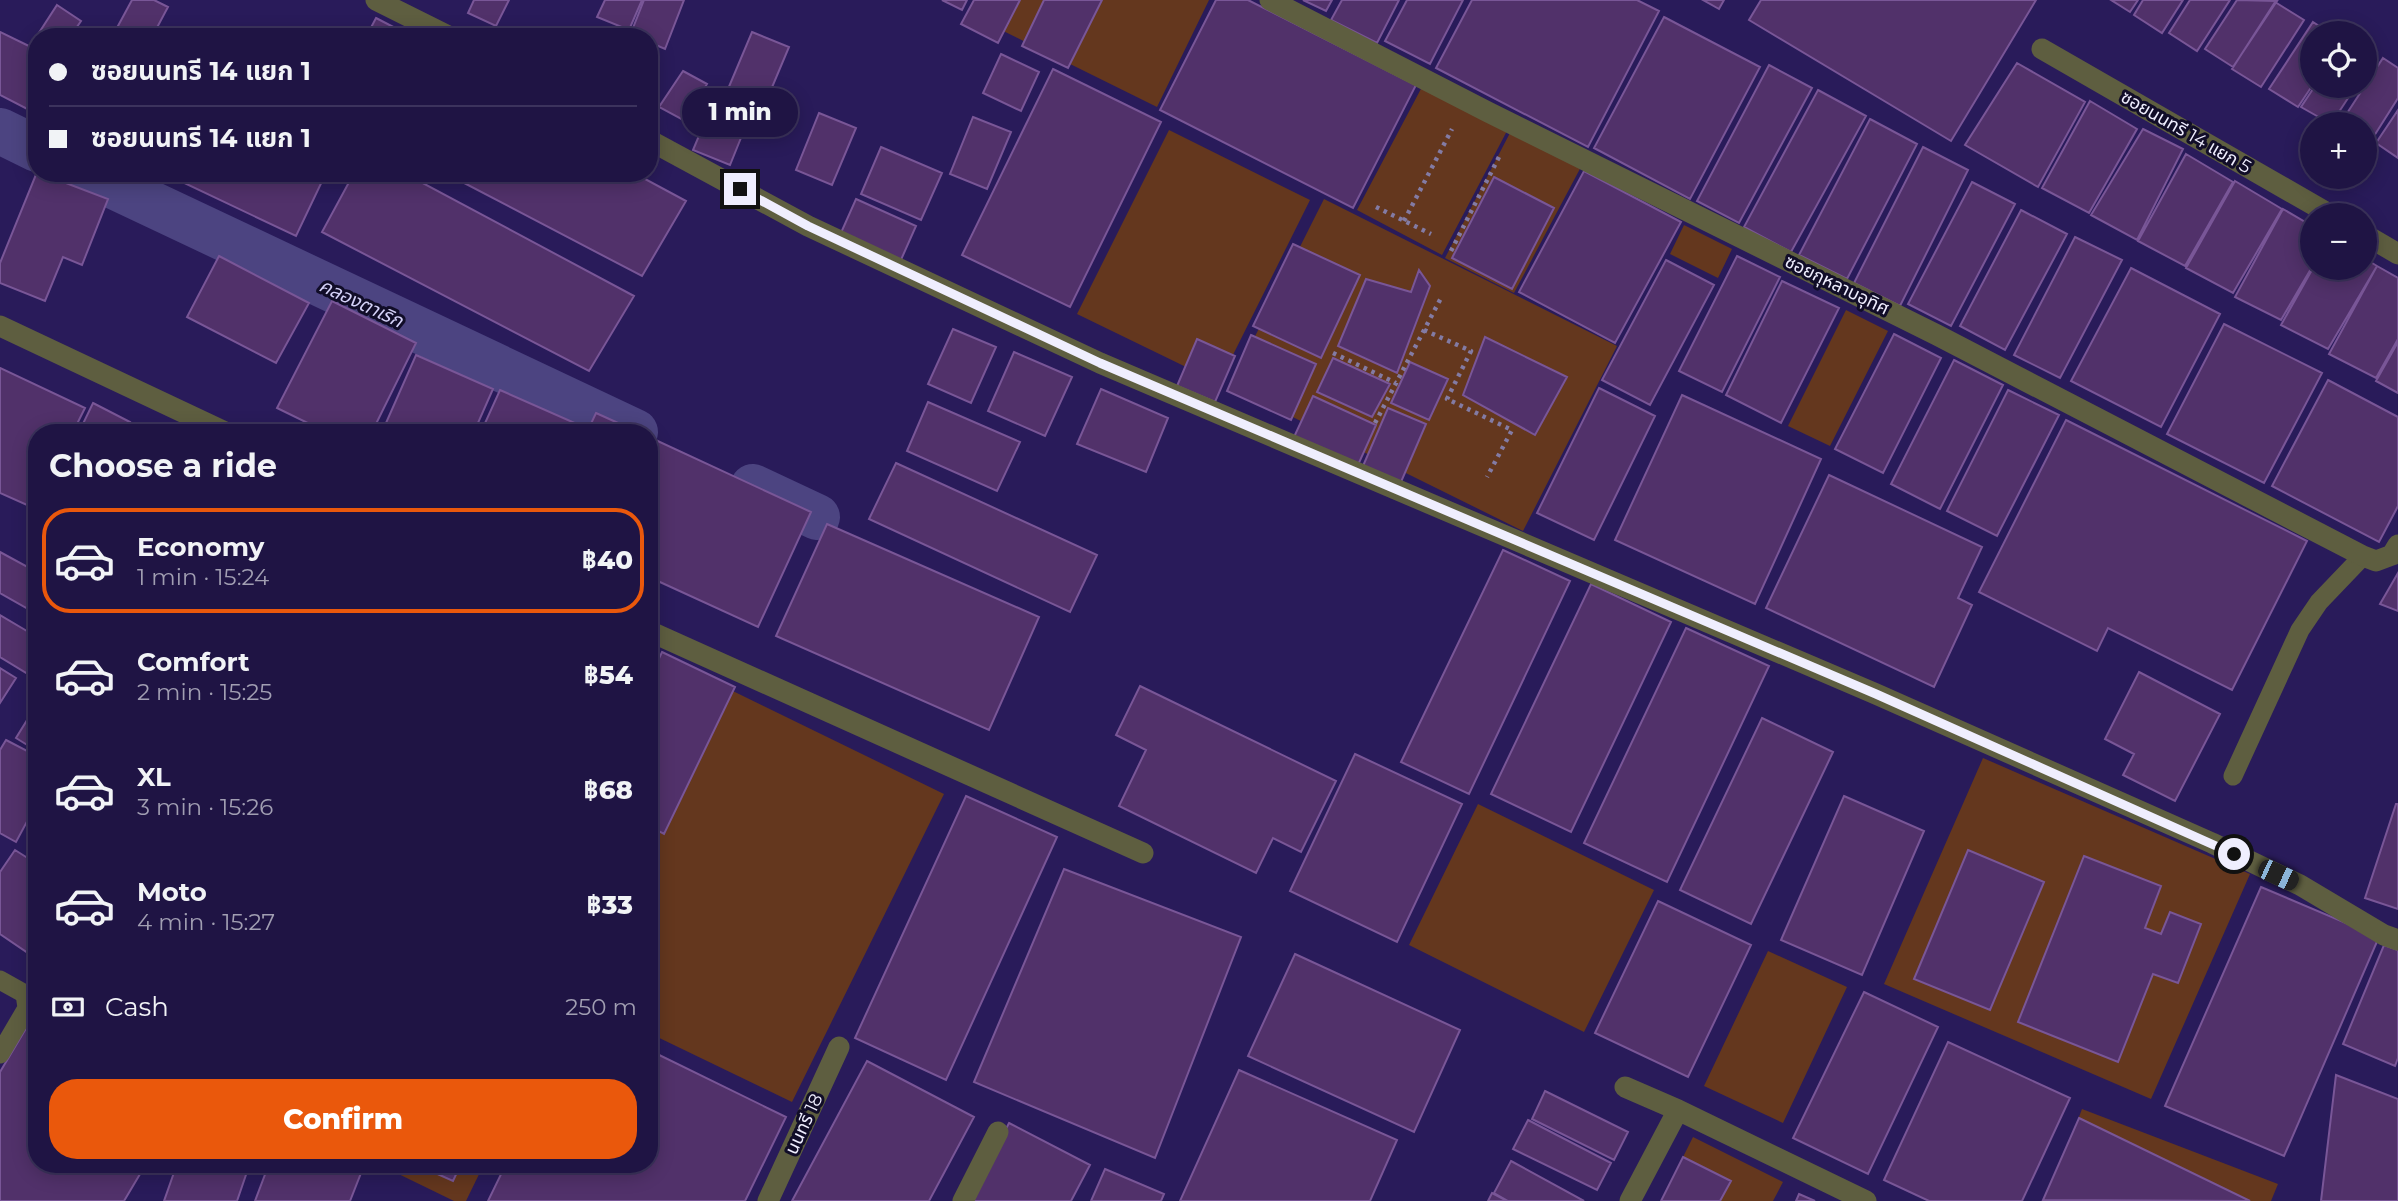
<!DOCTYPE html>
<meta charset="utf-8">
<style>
:root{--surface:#1f1444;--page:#271d4b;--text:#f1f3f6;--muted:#a19eb2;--line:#3c335d;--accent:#ea580c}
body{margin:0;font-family:Montserrat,"Noto Sans Thai",sans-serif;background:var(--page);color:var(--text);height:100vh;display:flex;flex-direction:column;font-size:26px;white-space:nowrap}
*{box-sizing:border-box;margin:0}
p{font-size:23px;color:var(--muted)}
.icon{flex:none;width:38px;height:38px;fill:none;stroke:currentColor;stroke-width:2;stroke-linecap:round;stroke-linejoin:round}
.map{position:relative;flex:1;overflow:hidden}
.panel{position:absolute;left:28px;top:424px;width:630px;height:749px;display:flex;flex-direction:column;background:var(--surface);border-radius:28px;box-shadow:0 4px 18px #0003,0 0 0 2px var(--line)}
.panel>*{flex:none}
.hud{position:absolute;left:28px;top:28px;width:630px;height:154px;border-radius:28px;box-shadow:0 4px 18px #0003,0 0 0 2px var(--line);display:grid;align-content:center;height:154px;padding:0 21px;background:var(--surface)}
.fabs{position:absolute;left:2300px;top:21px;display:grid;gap:14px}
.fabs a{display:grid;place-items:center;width:77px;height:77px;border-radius:50%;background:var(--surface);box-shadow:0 4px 18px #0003,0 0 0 2px var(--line);font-size:35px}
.end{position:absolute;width:32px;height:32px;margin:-16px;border:9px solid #efeefe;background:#111;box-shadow:0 0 0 4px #111}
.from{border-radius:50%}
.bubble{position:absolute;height:49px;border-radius:24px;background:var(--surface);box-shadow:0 4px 18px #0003,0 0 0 2px var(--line);font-size:23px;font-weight:800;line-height:49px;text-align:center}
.car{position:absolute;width:21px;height:42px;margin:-21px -10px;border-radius:9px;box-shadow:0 0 5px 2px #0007;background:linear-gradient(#222 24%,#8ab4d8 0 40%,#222 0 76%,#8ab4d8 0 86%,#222 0)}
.hud b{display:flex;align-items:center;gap:24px;height:66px;font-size:26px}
.hud b+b{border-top:2px solid var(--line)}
.hud i{width:18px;height:18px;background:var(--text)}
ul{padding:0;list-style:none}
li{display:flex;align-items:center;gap:21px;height:105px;margin:0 14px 10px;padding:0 7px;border:4px solid transparent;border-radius:28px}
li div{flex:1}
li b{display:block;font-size:26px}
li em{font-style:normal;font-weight:800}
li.on{border-color:var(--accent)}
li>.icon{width:63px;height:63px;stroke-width:1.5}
h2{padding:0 21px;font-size:32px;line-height:84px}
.pay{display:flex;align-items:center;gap:18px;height:77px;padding:0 21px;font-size:26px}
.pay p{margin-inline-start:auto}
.cta{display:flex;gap:14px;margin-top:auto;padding:14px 21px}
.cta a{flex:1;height:80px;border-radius:28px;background:var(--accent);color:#fff;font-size:28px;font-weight:800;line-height:80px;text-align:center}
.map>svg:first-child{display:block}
.green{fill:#64371e}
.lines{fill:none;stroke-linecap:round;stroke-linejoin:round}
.canal{stroke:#4c4481;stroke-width:46}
.building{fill:#51316a;stroke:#795697;stroke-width:2}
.path{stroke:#837ba4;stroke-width:4.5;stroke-dasharray:3.5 5;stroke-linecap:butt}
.lane{stroke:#5e5e40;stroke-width:19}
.street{stroke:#5e5e40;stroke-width:21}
.route{stroke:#efeefe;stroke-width:9}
.labels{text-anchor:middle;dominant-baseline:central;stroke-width:6;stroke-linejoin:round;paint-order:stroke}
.street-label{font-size:18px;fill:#efeefe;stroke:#110d28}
.water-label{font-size:19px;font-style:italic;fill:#d4d1f7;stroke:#110d28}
</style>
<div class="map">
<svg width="2398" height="1201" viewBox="0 0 2398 1201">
<rect width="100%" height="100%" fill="#291b5a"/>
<path class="green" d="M 978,0 L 1209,0 L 1157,107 L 971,15 Z
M 1423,85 L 1508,129 L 1442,255 L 1357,210 Z
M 1512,129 L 1582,165 L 1514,293 L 1445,258 Z
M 1169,130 L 1310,200 L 1219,383 L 1077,314 Z
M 1324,199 L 1617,346 L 1523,531 L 1230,386 Z
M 1684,225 L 1732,249 L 1718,278 L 1670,254 Z
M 1846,310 L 1888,331 L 1830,446 L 1788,426 Z
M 649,650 L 944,794 L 792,1102 L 649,1033 Z
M 1983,758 L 2250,874 L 2151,1099 L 1884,984 Z
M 1478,804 L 1654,890 L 1584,1032 L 1409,945 Z
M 1768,951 L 1847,987 L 1783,1123 L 1704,1086 Z
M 2082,1109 L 2278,1184 L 2271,1201 L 2047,1201 Z
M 1693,1137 L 1783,1182 L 1773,1201 L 1661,1201 Z
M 378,1164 L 484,1164 L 466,1201 L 454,1201 Z"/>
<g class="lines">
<path class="canal" d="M 0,131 L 37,149
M 86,173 L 635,432
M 753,487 L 817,517"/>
</g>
<path class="building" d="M 132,0 L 154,0 L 168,7 L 152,37 L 112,37 Z
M 474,0 L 509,0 L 496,26 L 468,13 Z
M 605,0 L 642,0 L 629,30 L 597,17 Z
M 644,0 L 684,0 L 665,49 L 649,42 L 649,37 L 638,37 L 631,33 Z
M 942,0 L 967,0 L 962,10 Z
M 974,0 L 1020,0 L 998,43 L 961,24 Z
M 1044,0 L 1102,0 L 1068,68 L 1022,46 Z
M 1216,0 L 1248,0 L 1416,85 L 1353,208 L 1160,110 Z
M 1303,0 L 1332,0 L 1326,11 Z
M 1342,0 L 1399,0 L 1377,43 L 1331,20 Z
M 1407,0 L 1463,0 L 1430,64 L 1385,41 Z
M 1472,0 L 1637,0 L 1659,11 L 1588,147 L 1436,68 Z
M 1703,0 L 1724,0 L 1719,9 Z
M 1761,0 L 2036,0 L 1951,141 L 1749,20 Z
M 2111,0 L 2138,0 L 2130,12 Z
M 2143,0 L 2183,0 L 2162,33 L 2134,15 Z
M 2190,0 L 2230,0 L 2197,51 L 2169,33 Z
M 2237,0 L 2277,1 L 2233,67 L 2205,49 Z
M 2275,2 L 2304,20 L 2261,87 L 2232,69 Z
M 57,5 L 81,21 L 70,37 L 37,37 L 37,45 L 33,42 Z
M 1664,17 L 1760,67 L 1690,199 L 1594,148 Z
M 376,18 L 407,34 L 406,37 L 366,37 Z
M 2313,22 L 2330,33 L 2312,33 L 2312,86 L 2298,107 L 2269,89 Z
M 0,32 L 37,50 L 37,114 L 0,95 Z
M 752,32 L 789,47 L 765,104 L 728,89 Z
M 2364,53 L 2373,58 L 2364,72 Z
M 1001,54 L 1039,72 L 1021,111 L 983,93 Z
M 2383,58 L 2398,68 L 2398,98 L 2369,144 L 2364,141 L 2364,124 L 2340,124 Z
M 2017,63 L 2085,102 L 2038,187 L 1965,145 Z
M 1769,65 L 1812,88 L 1739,223 L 1697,201 Z
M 1053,69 L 1161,122 L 1070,307 L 962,255 Z
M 683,71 L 707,84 L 685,121 L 659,107 Z
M 2315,86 L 2356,86 L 2331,124 L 2301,107 Z
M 1818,90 L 1866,116 L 1791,252 L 1744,227 Z
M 717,93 L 753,108 L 730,165 L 693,150 Z
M 2090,101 L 2137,129 L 2089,213 L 2042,188 Z
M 2398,110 L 2398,158 L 2376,143 Z
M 819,113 L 856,128 L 832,185 L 796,170 Z
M 973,117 L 1011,132 L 987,189 L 950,174 Z
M 1870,119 L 1917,144 L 1847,279 L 1799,255 Z
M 2143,129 L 2183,149 L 2137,240 L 2091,215 Z
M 881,147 L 942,173 L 921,220 L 861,194 Z
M 1923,147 L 1968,170 L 1900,306 L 1854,283 Z
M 2186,154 L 2233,182 L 2185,266 L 2138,241 Z
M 1584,171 L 1681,222 L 1615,343 L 1519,292 Z
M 37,172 L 108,199 L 82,265 L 63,257 L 45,301 L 0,283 L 0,263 Z
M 181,173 L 326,173 L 296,236 L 178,180 Z
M 354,173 L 404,173 L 634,296 L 589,371 L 322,232 Z
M 445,173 L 634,173 L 686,201 L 642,276 Z
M 1494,177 L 1554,208 L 1512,289 L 1452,258 Z
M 2235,181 L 2282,209 L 2233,293 L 2186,268 Z
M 1972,182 L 2015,204 L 1951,326 L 1908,304 Z
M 856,199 L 916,226 L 900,262 L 840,235 Z
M 2283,209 L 2312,226 L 2312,267 L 2281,320 L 2235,297 Z
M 2021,210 L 2067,234 L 2005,350 L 1960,326 Z
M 2075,237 L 2122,260 L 2060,378 L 2014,355 Z
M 1293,244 L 1360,275 L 1321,358 L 1253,326 Z
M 219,256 L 309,303 L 276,363 L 187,317 Z
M 1737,256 L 1780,277 L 1722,392 L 1679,371 Z
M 2364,258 L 2377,266 L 2328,349 L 2281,325 L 2313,268 L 2364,268 Z
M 1666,260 L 1714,285 L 1650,405 L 1602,380 Z
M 2377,266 L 2398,278 L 2398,339 L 2376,378 L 2329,354 Z
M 2131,268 L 2220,314 L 2161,427 L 2071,381 Z
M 1419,270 L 1430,286 L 1397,373 L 1338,346 L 1366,279 L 1411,292 Z
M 1782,281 L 1839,308 L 1781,423 L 1726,395 Z
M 332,301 L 416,343 L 372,432 L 326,432 L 277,408 Z
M 2224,324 L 2322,373 L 2264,483 L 2167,434 Z
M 953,329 L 996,347 L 971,403 L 928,384 Z
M 1894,334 L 1941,358 L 1883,473 L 1835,449 Z
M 1251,335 L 1316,364 L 1291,420 L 1227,391 Z
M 1485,337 L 1567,377 L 1535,435 L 1463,395 Z
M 1197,339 L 1235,356 L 1215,402 L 1177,386 Z
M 2398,342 L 2398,393 L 2376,381 Z
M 1014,352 L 1072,377 L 1045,436 L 988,411 Z
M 416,355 L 493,389 L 474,432 L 382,432 Z
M 1333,358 L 1390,384 L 1372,417 L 1317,392 Z
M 1954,360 L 2003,385 L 1940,509 L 1891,484 Z
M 1410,362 L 1448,379 L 1429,420 L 1391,403 Z
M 0,368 L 85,408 L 73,432 L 37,432 L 36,509 L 0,493 Z
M 2328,380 L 2398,417 L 2398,506 L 2379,542 L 2272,486 Z
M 1599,388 L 1655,416 L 1594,540 L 1537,513 Z
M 1101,389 L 1168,418 L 1146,472 L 1077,444 Z
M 500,390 L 577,424 L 573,432 L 481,432 Z
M 2008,390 L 2059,415 L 1997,536 L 1947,511 Z
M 1682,395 L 1821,459 L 1755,604 L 1615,540 Z
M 1313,396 L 1376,425 L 1358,465 L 1294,437 Z
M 928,402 L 1020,442 L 997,491 L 907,451 Z
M 93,403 L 130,422 L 125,432 L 79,432 Z
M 1388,408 L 1426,424 L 1401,482 L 1363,466 Z
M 596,413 L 638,432 L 587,432 Z
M 2066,420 L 2307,541 L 2232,690 L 2108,628 L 2097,651 L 1979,592 Z
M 649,437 L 811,512 L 758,627 L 649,577 Z
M 896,463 L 1097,555 L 1070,612 L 869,519 Z
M 1829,475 L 1982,547 L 1958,598 L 1972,605 L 1934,687 L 1766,608 Z
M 827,524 L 1039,617 L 989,730 L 776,636 Z
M 1503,550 L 1570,581 L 1469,794 L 1401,762 Z
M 0,552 L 37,572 L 37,614 L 0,593 Z
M 2398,573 L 2398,611 L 2380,604 Z
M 1591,584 L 1671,622 L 1571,832 L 1491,794 Z
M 0,615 L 37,637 L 37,659 L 28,674 L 0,657 Z
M 1686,628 L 1769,666 L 1667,882 L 1584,843 Z
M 662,652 L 735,687 L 664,834 L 649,826 L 649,680 Z
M 0,668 L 16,678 L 0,703 Z
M 2139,672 L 2220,714 L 2175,801 L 2123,775 L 2134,754 L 2105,739 Z
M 1140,686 L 1336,781 L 1301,852 L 1273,838 L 1256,873 L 1119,806 L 1146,750 L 1116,735 Z
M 37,704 L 37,751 L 16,738 Z
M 1762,718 L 1833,752 L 1751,924 L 1680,890 Z
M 6,740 L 37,756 L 37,803 L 16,842 L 0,833 L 0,750 Z
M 1355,754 L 1462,804 L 1397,942 L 1290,891 Z
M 966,796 L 1057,837 L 946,1080 L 855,1038 Z
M 1844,796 L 1924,831 L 1862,975 L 1781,940 Z
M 2396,804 L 2398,804 L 2398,909 L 2365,898 Z
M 649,838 L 656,841 L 649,855 Z
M 15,850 L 37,864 L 37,940 L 28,953 L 0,934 L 0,872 Z
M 1968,850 L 2044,882 L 1990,1010 L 1914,979 Z
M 2084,856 L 2161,886 L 2145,928 L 2161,934 L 2170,912 L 2201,924 L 2178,983 L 2153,974 L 2118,1062 L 2018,1022 Z
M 1064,869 L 1241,937 L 1155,1158 L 974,1082 Z
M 2261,887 L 2379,937 L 2284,1156 L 2165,1106 Z
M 1658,901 L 1751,945 L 1688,1077 L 1595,1033 Z
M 2384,945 L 2398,950 L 2398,1058 L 2395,1066 L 2343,1044 Z
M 1295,954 L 1460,1030 L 1414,1132 L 1248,1056 Z
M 1864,992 L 1938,1027 L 1868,1174 L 1793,1138 Z
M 37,1010 L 37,1164 L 146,1164 L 124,1201 L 0,1201 L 0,1072 Z
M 1948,1042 L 2070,1098 L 2022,1201 L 1929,1201 L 1884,1180 Z
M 649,1050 L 786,1117 L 745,1201 L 488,1201 L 506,1164 L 649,1164 Z
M 867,1061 L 974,1117 L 929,1201 L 792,1201 Z
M 1239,1070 L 1397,1140 L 1370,1201 L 1180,1201 Z
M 2336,1075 L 2398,1099 L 2398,1201 L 2321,1201 Z
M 1545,1091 L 1628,1132 L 1614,1160 L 1532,1119 Z
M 2079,1118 L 2250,1201 L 2043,1200 Z
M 1528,1120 L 1611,1163 L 1597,1190 L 1513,1149 Z
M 1009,1123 L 1090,1165 L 1071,1201 L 969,1201 Z
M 1683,1157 L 1731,1181 L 1720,1201 L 1661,1201 Z
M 1511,1161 L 1584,1201 L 1508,1201 L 1494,1193 Z
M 177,1164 L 241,1164 L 249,1166 L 237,1201 L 164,1201 Z
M 269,1164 L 336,1164 L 361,1173 L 350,1201 L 255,1201 Z
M 415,1164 L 461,1164 L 453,1181 Z
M 1105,1169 L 1164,1194 L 1161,1201 L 1091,1201 Z
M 1492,1193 L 1507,1201 L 1488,1201 Z
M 1799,1194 L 1815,1201 L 1796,1201 Z"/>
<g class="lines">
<path class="path" d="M 1376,207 L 1431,234
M 1404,221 L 1452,129
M 1451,251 L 1500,155
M 1424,330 L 1471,351 L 1447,399 L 1512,430 L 1487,477
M 1333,353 L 1396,383
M 1375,423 L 1441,298"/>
<path class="lane" d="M 2233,776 L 2300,630 L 2319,602 L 2363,556
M 0,980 L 25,994 L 27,1008 L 0,1054"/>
<path class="street" d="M 376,0 L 450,37
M 1270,0 L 1488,112 L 1937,335 L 2363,556 L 2376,561 L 2392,555 L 2398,545
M 2042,49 L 2331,215
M 649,140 L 808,226 L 1100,363 L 1876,694 L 2212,843 L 2300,885 L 2384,935 L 2398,940
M 2364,234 L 2398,254
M 0,326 L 225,432
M 649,631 L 1143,853
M 1625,1087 L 1678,1110 L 1630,1201
M 1678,1110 L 1866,1201
M 768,1201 L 839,1047
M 963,1201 L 998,1132"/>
</g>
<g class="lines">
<path class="route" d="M 740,189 L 808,226 L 1100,363 L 1876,694 L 2234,854"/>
</g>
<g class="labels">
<g class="street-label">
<text transform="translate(2186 132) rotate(30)">ซอยนนทรี 14 แยก 5</text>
<text transform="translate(1837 285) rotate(26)">ซอยกุหลาบอุทิศ</text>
<text transform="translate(804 1124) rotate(-65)">นนทรี 18</text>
</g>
<g class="water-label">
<text transform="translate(361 303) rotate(25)">คลองตาเริก</text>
</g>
</g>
</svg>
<div class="fabs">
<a><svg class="icon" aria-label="locate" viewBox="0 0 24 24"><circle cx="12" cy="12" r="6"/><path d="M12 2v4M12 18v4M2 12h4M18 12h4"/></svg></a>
<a>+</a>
<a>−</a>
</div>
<i class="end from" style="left:2234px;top:854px"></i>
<i class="end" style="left:740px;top:189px"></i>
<div class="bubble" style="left:682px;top:88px;width:116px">1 min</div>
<i class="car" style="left:2278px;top:875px;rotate:115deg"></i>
<div class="hud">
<b><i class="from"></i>ซอยนนทรี 14 แยก 1</b>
<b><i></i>ซอยนนทรี 14 แยก 1</b>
</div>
<section class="panel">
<h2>Choose a ride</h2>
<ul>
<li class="on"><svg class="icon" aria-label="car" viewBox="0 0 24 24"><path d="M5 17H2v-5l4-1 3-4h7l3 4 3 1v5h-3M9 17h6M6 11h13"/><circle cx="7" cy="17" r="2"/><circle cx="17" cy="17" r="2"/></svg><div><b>Economy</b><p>1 min · 15:24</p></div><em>฿40</em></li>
<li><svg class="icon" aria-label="car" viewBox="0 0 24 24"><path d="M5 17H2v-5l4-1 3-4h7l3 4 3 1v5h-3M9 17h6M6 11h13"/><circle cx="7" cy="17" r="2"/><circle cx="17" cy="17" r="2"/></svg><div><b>Comfort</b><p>2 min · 15:25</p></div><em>฿54</em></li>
<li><svg class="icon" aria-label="car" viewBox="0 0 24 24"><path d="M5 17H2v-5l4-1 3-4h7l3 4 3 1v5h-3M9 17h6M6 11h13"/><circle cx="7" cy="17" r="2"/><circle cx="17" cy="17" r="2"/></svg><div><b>XL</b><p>3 min · 15:26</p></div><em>฿68</em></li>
<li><svg class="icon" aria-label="car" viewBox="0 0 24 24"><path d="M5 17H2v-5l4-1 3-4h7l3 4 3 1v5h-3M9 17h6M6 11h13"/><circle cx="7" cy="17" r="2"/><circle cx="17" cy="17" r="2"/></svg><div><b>Moto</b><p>4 min · 15:27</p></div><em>฿33</em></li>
</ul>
<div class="pay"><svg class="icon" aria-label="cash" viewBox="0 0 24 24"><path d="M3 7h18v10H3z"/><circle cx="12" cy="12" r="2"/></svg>Cash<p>250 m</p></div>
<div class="cta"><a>Confirm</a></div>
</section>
</div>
